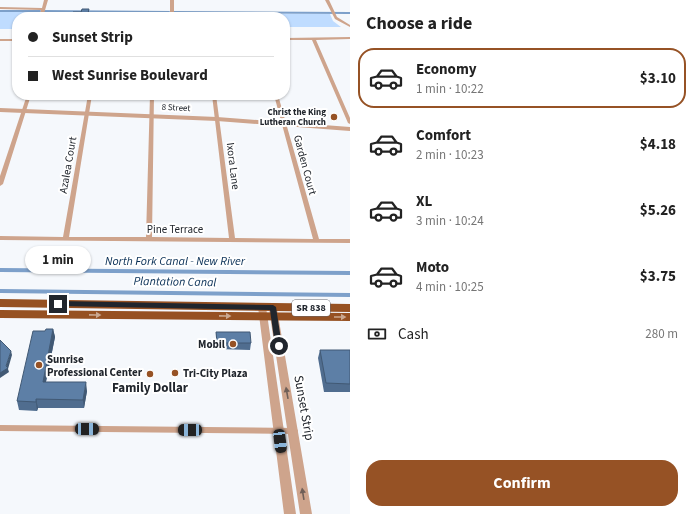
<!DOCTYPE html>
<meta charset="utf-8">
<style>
:root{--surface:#fff;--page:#f6f6f6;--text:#222;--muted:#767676;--line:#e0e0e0;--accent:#965225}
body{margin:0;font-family:"Source Sans 3",sans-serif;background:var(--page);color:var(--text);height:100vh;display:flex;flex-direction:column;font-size:15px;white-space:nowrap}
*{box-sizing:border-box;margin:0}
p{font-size:13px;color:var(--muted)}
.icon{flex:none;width:22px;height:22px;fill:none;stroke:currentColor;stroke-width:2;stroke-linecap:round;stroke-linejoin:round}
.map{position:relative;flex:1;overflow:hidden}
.side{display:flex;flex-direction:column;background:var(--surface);width:344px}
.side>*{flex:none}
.banner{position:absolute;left:12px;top:12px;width:278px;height:88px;border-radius:16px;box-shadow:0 1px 3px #0004;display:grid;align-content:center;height:88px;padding:0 16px;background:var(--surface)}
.end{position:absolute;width:18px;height:18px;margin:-9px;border:5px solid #21262d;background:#fff;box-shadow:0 0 0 2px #fff}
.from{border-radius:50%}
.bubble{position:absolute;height:28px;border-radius:14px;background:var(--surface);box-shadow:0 1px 3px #0004;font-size:13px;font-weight:700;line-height:28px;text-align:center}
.car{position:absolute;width:12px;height:24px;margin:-12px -6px;border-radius:5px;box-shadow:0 0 3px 1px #0007;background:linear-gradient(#222 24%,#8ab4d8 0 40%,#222 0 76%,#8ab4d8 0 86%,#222 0)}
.banner b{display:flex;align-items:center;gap:14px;height:38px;font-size:15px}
.banner b+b{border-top:1px solid var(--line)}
.banner i{width:10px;height:10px;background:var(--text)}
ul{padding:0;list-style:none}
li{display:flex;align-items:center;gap:12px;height:60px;margin:0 8px 6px;padding:0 8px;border:2px solid transparent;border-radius:16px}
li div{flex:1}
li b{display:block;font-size:15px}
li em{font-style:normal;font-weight:700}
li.active{border-color:var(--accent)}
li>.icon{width:36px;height:36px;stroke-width:1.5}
h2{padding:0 16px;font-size:18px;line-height:48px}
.pay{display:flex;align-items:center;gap:10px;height:44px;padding:0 16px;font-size:15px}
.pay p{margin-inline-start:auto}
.primary-button{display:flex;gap:8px;margin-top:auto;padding:8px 16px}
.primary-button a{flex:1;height:46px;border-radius:16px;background:var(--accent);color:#fff;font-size:16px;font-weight:700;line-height:46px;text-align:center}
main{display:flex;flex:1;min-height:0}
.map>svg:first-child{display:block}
.green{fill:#bfdcff}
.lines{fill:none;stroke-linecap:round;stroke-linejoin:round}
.canal{fill:#7da0ca;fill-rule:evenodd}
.minor{fill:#cea48c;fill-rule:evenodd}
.tertiary{fill:#cea48c;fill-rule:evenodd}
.trunk{fill:#965122;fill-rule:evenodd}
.wall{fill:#506d8f}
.shaded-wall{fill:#415974}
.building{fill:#5d7fa6;stroke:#415974}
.oneway{fill:#caa890}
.oneway2{fill:#6f5f58}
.route{fill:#21262d}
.poi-dot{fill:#965225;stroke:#fff;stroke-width:1.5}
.labels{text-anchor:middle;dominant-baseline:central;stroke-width:4;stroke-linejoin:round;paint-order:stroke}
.far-street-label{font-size:9px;fill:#21262d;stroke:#fff}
.far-poi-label{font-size:9px;font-weight:bold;fill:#21262d;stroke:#fff;text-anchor:end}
.shield{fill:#fff;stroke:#64676c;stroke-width:1}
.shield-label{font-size:10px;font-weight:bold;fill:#21262d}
.street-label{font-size:11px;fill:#21262d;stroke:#fff}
.poi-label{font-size:11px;font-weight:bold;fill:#21262d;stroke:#fff;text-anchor:start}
.water-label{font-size:12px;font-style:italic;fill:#072e55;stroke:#fff}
.near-poi-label{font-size:13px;font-weight:bold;fill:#21262d;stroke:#fff}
.near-street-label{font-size:13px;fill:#21262d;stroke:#fff}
</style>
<main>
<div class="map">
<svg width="350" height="514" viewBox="0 0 350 514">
<rect width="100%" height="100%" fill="#f5f8fc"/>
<path class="green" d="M 0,12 L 37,12 L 35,17 L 17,17 L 17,29 L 0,29 Z
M 175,13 L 330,14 L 333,21 L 341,27 L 285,27 L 285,17 L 175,17 Z"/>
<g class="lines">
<path class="canal" d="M 0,10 L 40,10 L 42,11 L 40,12 L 0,12 Z
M 44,10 L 169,11 L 171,12 L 169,13 L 45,12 L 44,12 Z
M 174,11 L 350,12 L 350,14 L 175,13 L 174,13 Z
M 0,268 L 350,271 L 350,275 L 0,272 Z
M 0,289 L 350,293 L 350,297 L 0,293 Z"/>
<path class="minor" d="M 44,0 L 48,0 L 43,17 L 39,17 L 41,10 L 0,9 L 0,7 L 42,8 Z
M 170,0 L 174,0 L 174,17 L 170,17 Z
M 325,0 L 329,0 L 337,17 L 350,25 L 350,27 L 335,19 Z
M 350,37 L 350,39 L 316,40 L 350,118 L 350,124 L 348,123 L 312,40 L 285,40 L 285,38 Z
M 0,39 L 17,39 L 17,41 L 0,41 Z
M 27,95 L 31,95 L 3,184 L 0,186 L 0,176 Z
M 88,95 L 92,95 L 69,237 L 146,237 L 150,95 L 154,95 L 152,237 L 229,238 L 212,95 L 216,95 L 235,238 L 313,239 L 274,95 L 278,95 L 319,239 L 350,239 L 350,243 L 0,240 L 0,236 L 63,237 Z
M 0,425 L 294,428 L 297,429 L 298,431 L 297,433 L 294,434 L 0,431 Z"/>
<path class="tertiary" d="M 0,108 L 217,117 L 350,127 L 350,131 L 217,121 L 0,112 Z
M 262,304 L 265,305 L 266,307 L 296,514 L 284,514 L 258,307 L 259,305 Z
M 273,306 L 276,307 L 277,309 L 312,514 L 300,514 L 269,309 L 270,307 Z"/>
<path class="trunk" d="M 0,299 L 350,304 L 350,312 L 0,307 Z
M 0,310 L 350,313 L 350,321 L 0,318 Z"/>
</g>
<path class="wall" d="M 53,329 L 55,337 L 46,382 L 87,391 L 84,408 L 38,408 L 37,411 L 19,410 L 17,401 L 45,331 Z
M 216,332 L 251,343 L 250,350 L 216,349 Z
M 320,350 L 350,350 L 350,392 L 324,392 L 318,358 Z"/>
<path class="shaded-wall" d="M 89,9 L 89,17 L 87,17 Z
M 53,329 L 55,337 L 44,391 L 43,382 Z
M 11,351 L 12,355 L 8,369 L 9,372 L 0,378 L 0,373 L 6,366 Z
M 86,382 L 87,391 L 84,408 L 83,400 Z
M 36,399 L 38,408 L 37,411 L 36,402 Z"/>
<path class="building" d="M 82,9 L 89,9 L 87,17 L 71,17 L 73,12 L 81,12 Z
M 144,16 L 156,17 L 143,17 Z
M 46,329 L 53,329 L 43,382 L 86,382 L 83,400 L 36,399 L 36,402 L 17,401 L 33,331 L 45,331 Z
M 216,332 L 250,332 L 251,343 L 217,343 Z
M 0,340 L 11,351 L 6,366 L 8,368 L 0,373 Z
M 320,350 L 350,350 L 350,384 L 326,383 Z"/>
<defs><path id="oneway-solid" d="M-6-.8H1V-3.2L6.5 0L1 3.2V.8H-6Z"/></defs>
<g class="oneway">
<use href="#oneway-solid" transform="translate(95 315) rotate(1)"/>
<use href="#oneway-solid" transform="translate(225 316) rotate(1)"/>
<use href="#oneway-solid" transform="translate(340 317)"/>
</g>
<g class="oneway2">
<use href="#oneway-solid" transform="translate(287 393) rotate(-100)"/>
<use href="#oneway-solid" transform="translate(303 494) rotate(-99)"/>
</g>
<path class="route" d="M 58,301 L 273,305 L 276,307 L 282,346 L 279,348 L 275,346 L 270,310 L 58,306 L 55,304 Z"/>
<g class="poi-dot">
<circle cx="334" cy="117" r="4"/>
<circle cx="233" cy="344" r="4"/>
<circle cx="39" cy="365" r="4"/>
<circle cx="175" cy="373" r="4"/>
<circle cx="150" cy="374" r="4"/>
</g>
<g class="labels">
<g class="far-street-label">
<text transform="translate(176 108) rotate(3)">8 Street</text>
</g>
<g class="far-poi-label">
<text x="326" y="112">Christ the King<tspan x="326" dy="10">Lutheran Church</tspan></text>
</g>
<rect class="shield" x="292" y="300" width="38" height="16" rx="3"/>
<g class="shield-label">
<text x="311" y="308">SR 838</text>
</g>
<g class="street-label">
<text transform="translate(68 165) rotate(-80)">Azalea Court</text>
<text transform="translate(305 165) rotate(75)">Garden Court</text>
<text transform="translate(233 166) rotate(83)">Ixora Lane</text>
<text x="175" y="229">Pine Terrace</text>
</g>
<g class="poi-label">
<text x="225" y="344" text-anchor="end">Mobil</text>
<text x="47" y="359">Sunrise<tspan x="47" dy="13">Professional Center</tspan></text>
<text x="183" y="373">Tri-City Plaza</text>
</g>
<g class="water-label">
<text x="175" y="261">North Fork Canal - New River</text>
<text transform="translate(175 282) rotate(1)">Plantation Canal</text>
</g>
<g class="near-poi-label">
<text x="150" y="388">Family Dollar</text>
</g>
<g class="near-street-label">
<text transform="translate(304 408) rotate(80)">Sunset Strip</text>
</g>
</g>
</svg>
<i class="end from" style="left:279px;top:346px"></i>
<i class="end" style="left:58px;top:304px"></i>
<div class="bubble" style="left:25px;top:246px;width:66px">1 min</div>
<i class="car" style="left:87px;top:429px;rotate:91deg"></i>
<i class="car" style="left:190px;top:430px;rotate:270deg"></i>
<i class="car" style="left:280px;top:441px;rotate:173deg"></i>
<div class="banner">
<b><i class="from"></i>Sunset Strip</b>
<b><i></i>West Sunrise Boulevard</b>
</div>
</div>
<section class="side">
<h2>Choose a ride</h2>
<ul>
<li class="active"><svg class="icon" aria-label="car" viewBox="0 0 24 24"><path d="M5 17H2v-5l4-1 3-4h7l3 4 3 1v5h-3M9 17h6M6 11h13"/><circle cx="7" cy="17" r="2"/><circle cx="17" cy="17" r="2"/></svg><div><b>Economy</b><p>1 min · 10:22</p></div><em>$3.10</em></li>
<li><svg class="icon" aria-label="car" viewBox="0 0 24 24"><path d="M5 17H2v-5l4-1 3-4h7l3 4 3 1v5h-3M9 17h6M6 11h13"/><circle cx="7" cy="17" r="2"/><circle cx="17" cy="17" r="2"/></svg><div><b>Comfort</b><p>2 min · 10:23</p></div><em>$4.18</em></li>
<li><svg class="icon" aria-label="car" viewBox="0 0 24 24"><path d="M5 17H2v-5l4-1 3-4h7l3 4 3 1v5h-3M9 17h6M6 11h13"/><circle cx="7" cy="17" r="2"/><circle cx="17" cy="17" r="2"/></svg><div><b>XL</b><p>3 min · 10:24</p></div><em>$5.26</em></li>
<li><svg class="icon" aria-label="car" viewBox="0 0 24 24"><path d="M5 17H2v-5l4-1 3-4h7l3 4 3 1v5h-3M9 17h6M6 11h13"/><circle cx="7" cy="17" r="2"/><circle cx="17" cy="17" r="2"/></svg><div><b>Moto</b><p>4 min · 10:25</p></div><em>$3.75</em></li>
</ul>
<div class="pay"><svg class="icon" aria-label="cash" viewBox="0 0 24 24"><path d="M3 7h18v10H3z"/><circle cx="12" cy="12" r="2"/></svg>Cash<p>280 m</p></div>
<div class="primary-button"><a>Confirm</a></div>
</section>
</main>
